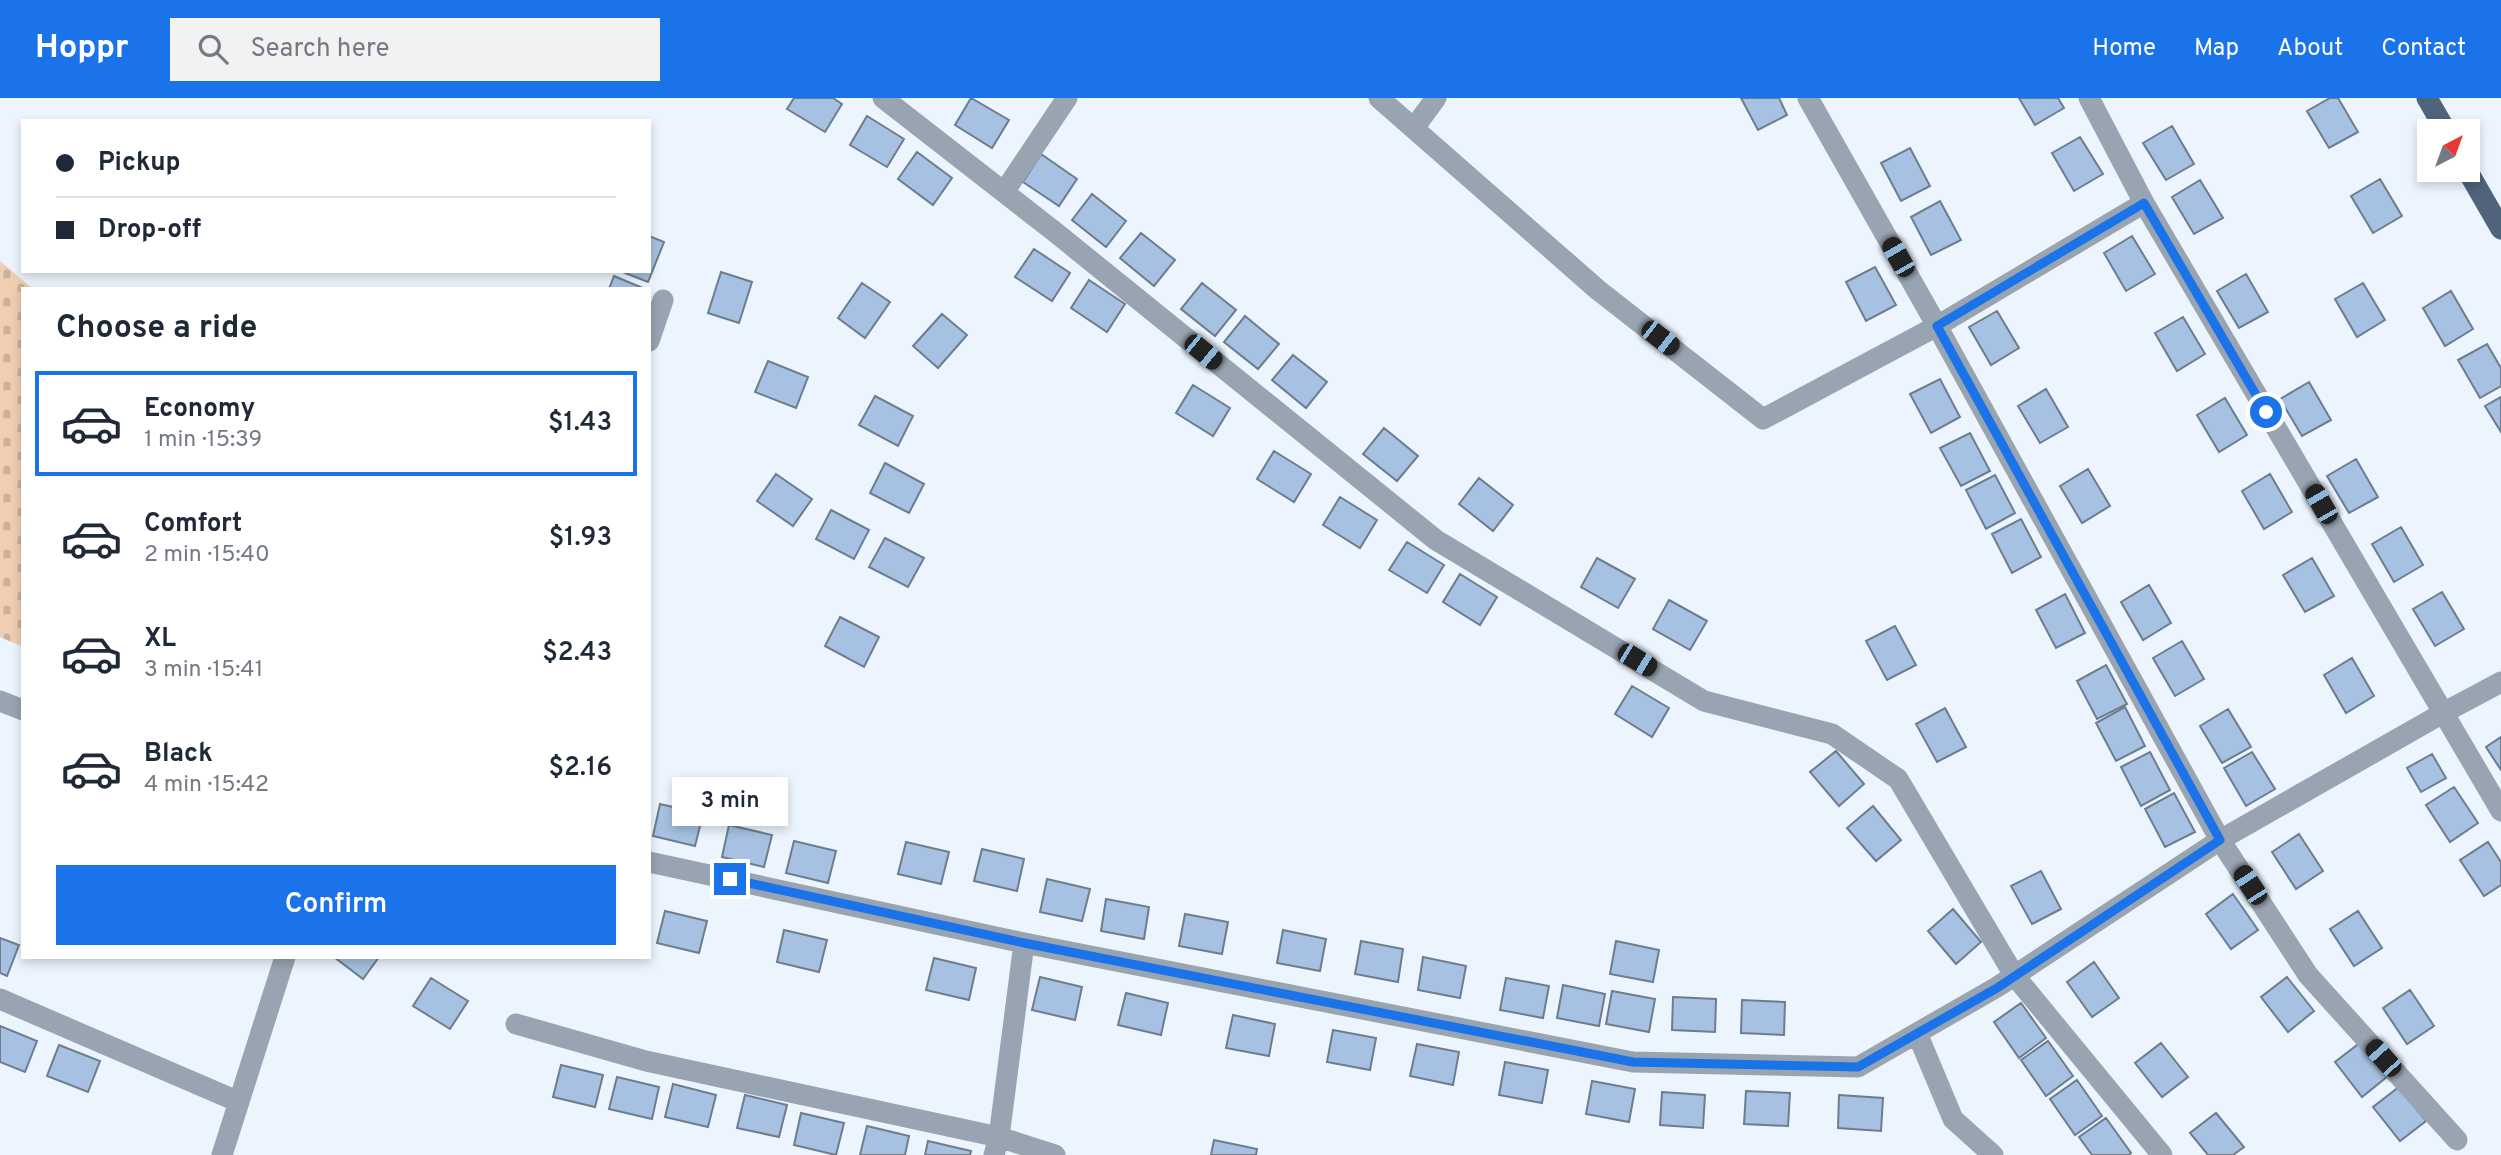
<!DOCTYPE html>
<meta charset="utf-8">
<style>
:root{--surface:#fff;--page:#f2f2f3;--text:#1f2937;--muted:#747a83;--line:#e0e1e3;--accent:#1a73e8}
body{margin:0;font-family:Overpass,sans-serif;background:var(--page);color:var(--text);height:100vh;display:flex;flex-direction:column;font-size:26px;white-space:nowrap}
*{box-sizing:border-box;margin:0}
p{font-size:23px;color:var(--muted)}
.icon{flex:none;width:38px;height:38px;fill:none;stroke:currentColor;stroke-width:2;stroke-linecap:round;stroke-linejoin:round}
.map{position:relative;flex:1;overflow:hidden}
.sheet{position:absolute;left:21px;top:189px;width:630px;height:672px;display:flex;flex-direction:column;background:var(--surface);border-radius:0px;box-shadow:0 4px 10px #0003}
.sheet>*{flex:none}
.top-card{position:absolute;left:21px;top:21px;width:630px;height:154px;border-radius:0px;box-shadow:0 4px 10px #0003;display:grid;align-content:center;height:154px;padding:0 35px;background:var(--surface)}
.needle{width:46px;rotate:41deg}
.fabs{position:absolute;left:2417px;top:21px;display:grid;gap:14px}
.fabs a{display:grid;place-items:center;width:63px;height:63px;border-radius:0px;background:var(--surface);box-shadow:0 4px 10px #0003;font-size:35px}
.end{position:absolute;width:32px;height:32px;margin:-16px;border:9px solid #1a73e8;background:#fff;box-shadow:0 0 0 4px #fff}
.from{border-radius:50%}
.bubble{position:absolute;height:49px;border-radius:0px;background:var(--surface);box-shadow:0 4px 10px #0003;font-size:23px;font-weight:600;line-height:49px;text-align:center}
.car{position:absolute;width:21px;height:42px;margin:-21px -10px;border-radius:9px;box-shadow:0 0 5px 2px #0007;background:linear-gradient(#222 24%,#8ab4d8 0 40%,#222 0 76%,#8ab4d8 0 86%,#222 0)}
.top-card b{display:flex;align-items:center;gap:24px;height:66px;font-size:26px}
.top-card b+b{border-top:2px solid var(--line)}
.top-card i{width:18px;height:18px;background:var(--text)}
ul{padding:0;list-style:none}
li{display:flex;align-items:center;gap:21px;height:105px;margin:0 14px 10px;padding:0 21px;border:4px solid transparent;border-radius:0px}
li div{flex:1}
li b{display:block;font-size:26px}
li em{font-style:normal;font-weight:600}
li.current{border-color:var(--accent)}
li>.icon{width:63px;height:63px;stroke-width:1.5}
h2{padding:0 35px;font-size:32px;line-height:84px}
.primary-button{display:flex;gap:14px;margin-top:auto;padding:14px 35px}
.primary-button a{flex:1;height:80px;border-radius:0px;background:var(--accent);color:#fff;font-size:28px;font-weight:600;line-height:80px;text-align:center}
header{display:flex;align-items:center;gap:42px;box-sizing:border-box;height:98px;padding:0 35px;background:var(--accent);color:#fff}
header strong{font-size:33px}
nav{display:flex;gap:38px;margin-inline-start:auto;font-size:24px}
.search{width:490px;height:63px;background:var(--page);display:flex;align-items:center;gap:18px;box-sizing:border-box;padding:0 24px;border-radius:0px;color:var(--muted);font-size:26px}
.map>svg:first-child{display:block}
.cemetery{fill:url(#cemetery-stones)}
.building{fill:#a6c1e1;stroke:#6c7d90;stroke-width:2}
.lines{fill:none;stroke-linecap:round;stroke-linejoin:round}
.minor{stroke:#99a4b2;stroke-width:21}
.major{stroke:#4f637b;stroke-width:21}
.route{stroke:#1a73e8;stroke-width:9}
</style>
<header>
<strong>Hoppr</strong>
<div class="search"><svg class="icon" aria-label="search" viewBox="0 0 24 24"><circle cx="10" cy="10" r="6"/><path d="M15 15l6 6"/></svg>Search here</div>
<nav><a>Home</a><a>Map</a><a>About</a><a>Contact</a></nav>
</header>
<div class="map">
<svg width="2501" height="1057" viewBox="0 0 2501 1057">
<defs>
<pattern id="cemetery-stones" width="16" height="16" patternUnits="userSpaceOnUse" patternTransform="scale(1.75)"><rect width="16" height="16" fill="#efceb4"/><path d="M2 7V4a2 2 0 0 1 4 0v3zM10 15v-3a2 2 0 0 1 4 0v3z" fill="#cbb09a"/></pattern>
</defs>
<rect width="100%" height="100%" fill="#ecf4fd"/>
<path class="cemetery" d="M 0,163 L 33,191 L 23,191 L 23,549 L 0,539 Z"/>
<path class="building" d="M 794,0 L 833,0 L 842,6 L 825,34 L 787,11 Z
M 971,0 L 1009,22 L 992,50 L 955,27 Z
M 1741,0 L 1779,0 L 1787,17 L 1758,32 Z
M 2019,0 L 2058,0 L 2064,10 L 2035,27 Z
M 2330,0 L 2338,0 L 2358,34 L 2329,50 L 2307,13 Z
M 867,18 L 904,41 L 887,69 L 850,47 Z
M 2172,28 L 2194,66 L 2166,82 L 2143,45 Z
M 2080,39 L 2103,76 L 2074,93 L 2052,55 Z
M 1910,50 L 1930,88 L 1901,103 L 1881,65 Z
M 917,54 L 952,80 L 933,107 L 898,81 Z
M 1041,56 L 1077,81 L 1059,108 L 1023,84 Z
M 2380,81 L 2402,118 L 2373,135 L 2351,98 Z
M 2200,82 L 2223,120 L 2194,136 L 2172,99 Z
M 1092,96 L 1126,123 L 1106,149 L 1072,122 Z
M 1940,103 L 1961,142 L 1931,157 L 1911,119 Z
M 1141,135 L 1175,162 L 1154,188 L 1120,160 Z
M 649,138 L 664,144 L 648,184 L 620,173 L 649,173 Z
M 2132,138 L 2155,176 L 2126,193 L 2104,155 Z
M 1034,151 L 1070,175 L 1052,203 L 1015,179 Z
M 1875,169 L 1896,207 L 1866,223 L 1846,184 Z
M 721,174 L 752,184 L 739,225 L 708,215 Z
M 2246,176 L 2268,214 L 2239,230 L 2217,193 Z
M 614,178 L 645,191 L 609,191 Z
M 1089,182 L 1125,206 L 1107,234 L 1071,210 Z
M 862,185 L 890,204 L 865,240 L 838,220 Z
M 1202,185 L 1236,212 L 1215,238 L 1181,211 Z
M 2363,185 L 2385,222 L 2357,239 L 2335,201 Z
M 2451,193 L 2473,231 L 2445,248 L 2423,210 Z
M 1997,213 L 2019,250 L 1991,267 L 1969,229 Z
M 942,216 L 967,237 L 938,270 L 913,248 Z
M 1245,218 L 1279,246 L 1258,271 L 1224,244 Z
M 2183,219 L 2205,256 L 2177,273 L 2155,235 Z
M 2487,246 L 2501,270 L 2501,288 L 2480,300 L 2458,262 Z
M 1293,257 L 1327,284 L 1306,310 L 1272,282 Z
M 768,263 L 808,279 L 796,310 L 755,294 Z
M 1940,281 L 1960,319 L 1931,335 L 1910,296 Z
M 2309,284 L 2331,322 L 2302,338 L 2280,301 Z
M 1193,287 L 1230,310 L 1213,338 L 1176,315 Z
M 2046,291 L 2068,329 L 2040,345 L 2018,308 Z
M 875,298 L 913,318 L 898,348 L 859,327 Z
M 2501,299 L 2501,334 L 2485,308 Z
M 2225,300 L 2247,337 L 2219,354 L 2197,317 Z
M 1384,330 L 1418,358 L 1397,383 L 1363,356 Z
M 1970,335 L 1990,373 L 1961,388 L 1940,350 Z
M 1274,353 L 1311,376 L 1294,404 L 1257,381 Z
M 2356,361 L 2378,399 L 2349,415 L 2327,378 Z
M 885,365 L 924,386 L 909,415 L 870,395 Z
M 2088,371 L 2110,408 L 2082,425 L 2060,388 Z
M 776,376 L 812,401 L 793,428 L 757,403 Z
M 2270,376 L 2292,414 L 2264,431 L 2242,393 Z
M 1995,377 L 2015,415 L 1986,431 L 1966,392 Z
M 1479,380 L 1513,407 L 1493,433 L 1459,406 Z
M 1340,399 L 1377,422 L 1360,450 L 1323,427 Z
M 831,412 L 869,432 L 854,461 L 816,441 Z
M 2021,421 L 2041,459 L 2012,475 L 1992,436 Z
M 2401,429 L 2423,467 L 2394,484 L 2372,446 Z
M 885,440 L 924,460 L 908,489 L 869,469 Z
M 1407,444 L 1444,467 L 1427,495 L 1389,472 Z
M 1597,460 L 1635,481 L 1618,510 L 1581,489 Z
M 2312,460 L 2334,498 L 2305,514 L 2283,477 Z
M 1460,476 L 1497,499 L 1480,527 L 1443,504 Z
M 2149,487 L 2171,525 L 2143,542 L 2121,504 Z
M 2442,494 L 2464,531 L 2435,548 L 2413,511 Z
M 2065,496 L 2085,535 L 2056,550 L 2036,512 Z
M 1669,502 L 1707,523 L 1690,552 L 1653,531 Z
M 840,519 L 879,539 L 864,569 L 825,548 Z
M 1895,528 L 1916,567 L 1887,582 L 1866,543 Z
M 2182,543 L 2204,581 L 2175,598 L 2153,560 Z
M 2352,560 L 2374,598 L 2346,615 L 2324,577 Z
M 2106,567 L 2127,606 L 2097,621 L 2077,583 Z
M 1632,588 L 1669,610 L 1652,639 L 1615,616 Z
M 2125,609 L 2145,648 L 2116,663 L 2096,625 Z
M 1945,610 L 1966,649 L 1937,664 L 1916,626 Z
M 2228,611 L 2251,649 L 2222,665 L 2200,628 Z
M 2501,639 L 2501,672 L 2486,649 Z
M 1836,653 L 1864,686 L 1839,708 L 1810,674 Z
M 2150,654 L 2170,692 L 2141,708 L 2121,669 Z
M 2252,654 L 2275,691 L 2246,708 L 2224,670 Z
M 2432,656 L 2446,680 L 2421,694 L 2407,670 Z
M 2454,689 L 2478,725 L 2450,744 L 2426,707 Z
M 2174,695 L 2195,734 L 2165,749 L 2145,711 Z
M 660,706 L 703,716 L 695,748 L 653,738 Z
M 1873,708 L 1901,742 L 1876,763 L 1847,730 Z
M 729,727 L 772,737 L 764,769 L 722,759 Z
M 2299,736 L 2323,773 L 2296,791 L 2272,754 Z
M 794,743 L 836,753 L 828,785 L 786,775 Z
M 906,744 L 949,754 L 941,786 L 898,776 Z
M 2488,744 L 2501,764 L 2501,787 L 2484,798 L 2460,762 Z
M 982,751 L 1024,761 L 1017,793 L 974,783 Z
M 2041,773 L 2061,811 L 2032,826 L 2011,788 Z
M 1047,781 L 1090,791 L 1082,823 L 1040,814 Z
M 2233,796 L 2258,832 L 2231,851 L 2206,816 Z
M 1106,801 L 1149,809 L 1144,841 L 1101,833 Z
M 1953,811 L 1981,844 L 1956,866 L 1928,833 Z
M 665,813 L 707,823 L 699,855 L 657,845 Z
M 2358,813 L 2382,850 L 2354,868 L 2330,831 Z
M 1185,816 L 1228,824 L 1222,856 L 1179,848 Z
M 784,832 L 827,842 L 819,874 L 777,864 Z
M 1283,832 L 1326,841 L 1320,873 L 1277,865 Z
M 0,840 L 19,847 L 7,878 L 0,875 Z
M 1361,843 L 1403,851 L 1398,884 L 1355,876 Z
M 1616,843 L 1659,852 L 1653,884 L 1610,876 Z
M 334,859 L 379,859 L 363,881 Z
M 1423,859 L 1466,868 L 1460,900 L 1418,892 Z
M 934,860 L 976,870 L 969,902 L 926,892 Z
M 2094,864 L 2119,900 L 2092,919 L 2067,884 Z
M 1040,879 L 1082,889 L 1075,922 L 1032,912 Z
M 2287,879 L 2314,913 L 2288,934 L 2261,899 Z
M 431,880 L 468,903 L 450,931 L 413,908 Z
M 1506,880 L 1549,888 L 1543,920 L 1500,912 Z
M 1563,887 L 1605,896 L 1599,928 L 1557,920 Z
M 2410,892 L 2434,928 L 2407,946 L 2383,910 Z
M 1612,893 L 1655,901 L 1649,934 L 1606,926 Z
M 1126,895 L 1168,905 L 1161,937 L 1118,927 Z
M 1673,899 L 1716,901 L 1715,934 L 1672,932 Z
M 1742,902 L 1785,904 L 1784,937 L 1741,935 Z
M 2021,905 L 2046,940 L 2019,960 L 1994,924 Z
M 1233,917 L 1275,926 L 1269,958 L 1226,950 Z
M 0,928 L 37,943 L 25,974 L 0,964 Z
M 1333,932 L 1376,940 L 1370,972 L 1327,964 Z
M 2048,943 L 2073,978 L 2046,998 L 2021,962 Z
M 2361,944 L 2388,978 L 2362,999 L 2335,964 Z
M 2161,945 L 2188,979 L 2162,999 L 2135,965 Z
M 1417,946 L 1459,954 L 1453,987 L 1410,978 Z
M 59,947 L 100,963 L 88,994 L 47,978 Z
M 1505,964 L 1548,972 L 1542,1005 L 1499,997 Z
M 561,967 L 603,977 L 595,1009 L 553,999 Z
M 617,979 L 659,989 L 652,1021 L 609,1011 Z
M 2077,982 L 2102,1018 L 2075,1037 L 2050,1001 Z
M 1592,983 L 1635,991 L 1629,1024 L 1586,1016 Z
M 673,986 L 716,997 L 708,1029 L 665,1019 Z
M 2399,989 L 2426,1023 L 2400,1043 L 2373,1009 Z
M 1746,993 L 1790,995 L 1788,1028 L 1744,1026 Z
M 1662,994 L 1705,997 L 1703,1030 L 1660,1027 Z
M 745,997 L 787,1007 L 779,1039 L 737,1030 Z
M 1839,997 L 1883,1000 L 1881,1033 L 1838,1030 Z
M 801,1015 L 844,1025 L 836,1057 L 794,1047 Z
M 2216,1015 L 2244,1049 L 2233,1057 L 2208,1057 L 2190,1035 Z
M 2106,1020 L 2131,1055 L 2129,1057 L 2092,1057 L 2079,1039 Z
M 867,1028 L 909,1038 L 905,1057 L 860,1057 Z
M 1214,1042 L 1257,1051 L 1256,1057 L 1211,1057 Z
M 928,1043 L 971,1053 L 970,1057 L 925,1057 Z"/>
<g class="lines">
<path class="minor" d="M 883,0 L 1055,134 L 1436,442 L 1704,603 L 1832,636 L 1898,681 L 2014,877 L 2162,1057
M 1379,0 L 1598,192 L 1763,321 L 1937,228 L 2144,105
M 1808,0 L 1937,228 L 2220,742 L 2308,877 L 2457,1042
M 2089,0 L 2144,105 L 2501,713
M 1414,30 L 1436,0
M 1004,94 L 1067,0
M 649,243 L 663,202
M 0,603 L 23,612
M 649,764 L 1024,845 L 1633,964 L 1858,969 L 1997,889 L 2220,742 L 2443,615 L 2501,584
M 0,901 L 239,1004
M 516,926 L 646,963 L 999,1039 L 1055,1057
M 1917,935 L 1953,1021 L 1993,1057
M 222,1057 L 285,859
M 994,1057 L 999,1039 L 1024,845"/>
<path class="major" d="M 2427,0 L 2446,33
M 2467,72 L 2501,131"/>
</g>
<g class="lines">
<path class="route" d="M 730,781 L 1024,845 L 1633,964 L 1858,969 L 1997,890 L 2220,742 L 1937,228 L 2144,105 L 2266,314"/>
</g>
</svg>
<div class="fabs">
<a><svg class="needle" viewBox="-14 -14 28 28"><path d="M0-13l5 13h-10z" fill="#e53935"/><path d="M0 13l5-13h-10z" fill="#747a83"/></svg></a>
</div>
<i class="end from" style="left:2266px;top:314px"></i>
<i class="end" style="left:730px;top:781px"></i>
<div class="bubble" style="left:672px;top:679px;width:116px">3 min</div>
<i class="car" style="left:1898px;top:159px;rotate:330deg"></i>
<i class="car" style="left:1660px;top:240px;rotate:128deg"></i>
<i class="car" style="left:1203px;top:254px;rotate:129deg"></i>
<i class="car" style="left:2321px;top:406px;rotate:330deg"></i>
<i class="car" style="left:1637px;top:562px;rotate:121deg"></i>
<i class="car" style="left:2250px;top:787px;rotate:327deg"></i>
<i class="car" style="left:2383px;top:960px;rotate:318deg"></i>
<div class="top-card">
<b><i class="from"></i>Pickup</b>
<b><i></i>Drop-off</b>
</div>
<section class="sheet">
<h2>Choose a ride</h2>
<ul>
<li class="current"><svg class="icon" aria-label="car" viewBox="0 0 24 24"><path d="M5 17H2v-5l4-1 3-4h7l3 4 3 1v5h-3M9 17h6M6 11h13"/><circle cx="7" cy="17" r="2"/><circle cx="17" cy="17" r="2"/></svg><div><b>Economy</b><p>1 min · 15:39</p></div><em>$1.43</em></li>
<li><svg class="icon" aria-label="car" viewBox="0 0 24 24"><path d="M5 17H2v-5l4-1 3-4h7l3 4 3 1v5h-3M9 17h6M6 11h13"/><circle cx="7" cy="17" r="2"/><circle cx="17" cy="17" r="2"/></svg><div><b>Comfort</b><p>2 min · 15:40</p></div><em>$1.93</em></li>
<li><svg class="icon" aria-label="car" viewBox="0 0 24 24"><path d="M5 17H2v-5l4-1 3-4h7l3 4 3 1v5h-3M9 17h6M6 11h13"/><circle cx="7" cy="17" r="2"/><circle cx="17" cy="17" r="2"/></svg><div><b>XL</b><p>3 min · 15:41</p></div><em>$2.43</em></li>
<li><svg class="icon" aria-label="car" viewBox="0 0 24 24"><path d="M5 17H2v-5l4-1 3-4h7l3 4 3 1v5h-3M9 17h6M6 11h13"/><circle cx="7" cy="17" r="2"/><circle cx="17" cy="17" r="2"/></svg><div><b>Black</b><p>4 min · 15:42</p></div><em>$2.16</em></li>
</ul>
<div class="primary-button"><a>Confirm</a></div>
</section>
</div>
